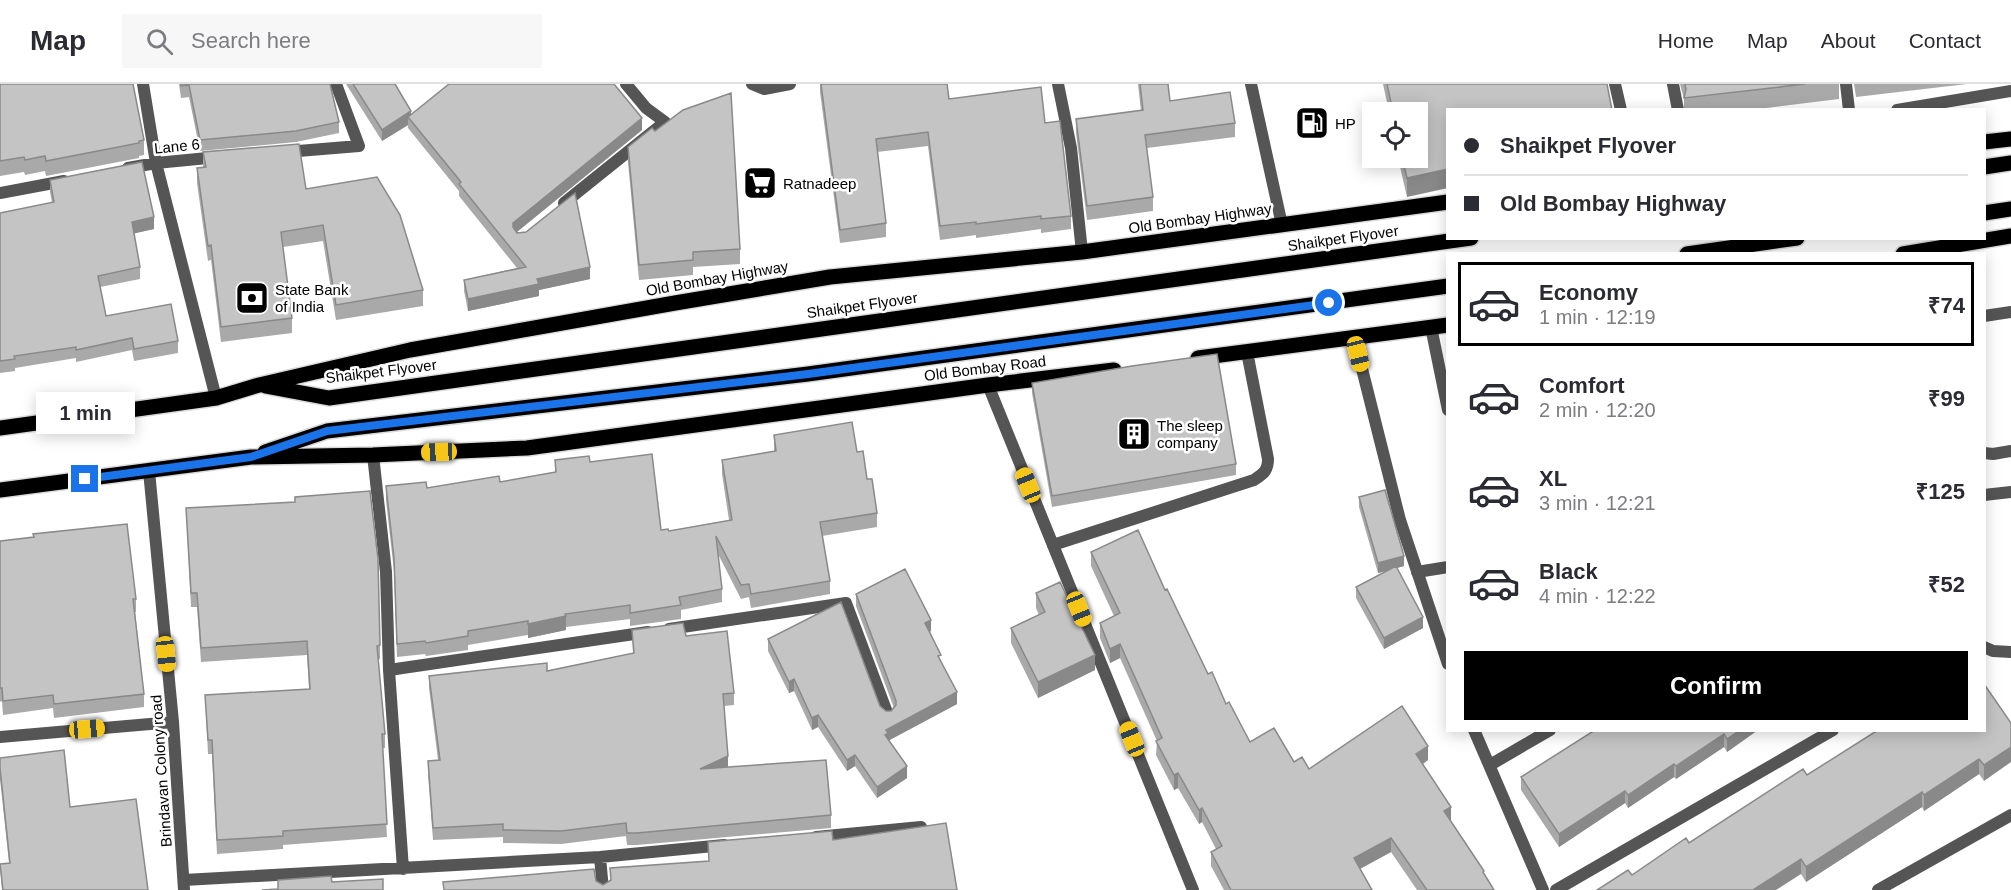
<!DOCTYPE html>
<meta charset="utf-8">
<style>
:root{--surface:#fff;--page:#f7f7f7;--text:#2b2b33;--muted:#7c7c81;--line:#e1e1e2;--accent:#000}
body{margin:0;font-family:Arial,sans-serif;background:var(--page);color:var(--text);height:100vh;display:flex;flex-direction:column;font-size:22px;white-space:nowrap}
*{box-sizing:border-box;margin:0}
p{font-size:20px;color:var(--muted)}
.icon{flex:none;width:33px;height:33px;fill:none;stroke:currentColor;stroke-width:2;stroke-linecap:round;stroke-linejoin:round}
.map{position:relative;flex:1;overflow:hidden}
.details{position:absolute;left:1446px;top:168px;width:540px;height:480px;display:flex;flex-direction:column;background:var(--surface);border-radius:0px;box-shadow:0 3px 15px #0003}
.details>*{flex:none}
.hud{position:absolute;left:1446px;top:24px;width:540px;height:132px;border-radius:0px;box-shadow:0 3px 15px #0003;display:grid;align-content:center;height:132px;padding:0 18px;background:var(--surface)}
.controls{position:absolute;left:1362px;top:18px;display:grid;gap:12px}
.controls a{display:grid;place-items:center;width:66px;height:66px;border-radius:0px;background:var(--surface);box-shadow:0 3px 15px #0003;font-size:30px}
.end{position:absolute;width:27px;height:27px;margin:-14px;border:8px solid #1a73e8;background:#fff;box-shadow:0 0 0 3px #fff}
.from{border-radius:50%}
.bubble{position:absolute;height:42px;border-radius:0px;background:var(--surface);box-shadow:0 3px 15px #0003;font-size:20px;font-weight:700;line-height:42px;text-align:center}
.car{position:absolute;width:18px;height:36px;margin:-18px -9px;border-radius:8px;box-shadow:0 0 4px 2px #0007;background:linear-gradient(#f5c518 24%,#345 0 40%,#f5c518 0 76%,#345 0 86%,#f5c518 0)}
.hud b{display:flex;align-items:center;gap:21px;height:57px;font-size:22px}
.hud b+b{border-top:2px solid var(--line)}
.hud i{width:15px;height:15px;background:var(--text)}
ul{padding:10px 0 0;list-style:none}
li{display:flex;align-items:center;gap:18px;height:84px;margin:0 12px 9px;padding:0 6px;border:3px solid transparent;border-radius:0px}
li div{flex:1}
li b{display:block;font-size:22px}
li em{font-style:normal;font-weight:700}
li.on{border-color:var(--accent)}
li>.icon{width:54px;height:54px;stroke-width:1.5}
.button{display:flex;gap:12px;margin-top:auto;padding:12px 18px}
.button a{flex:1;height:69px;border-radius:0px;background:var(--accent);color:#fff;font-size:24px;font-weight:700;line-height:69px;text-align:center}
header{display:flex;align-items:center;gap:36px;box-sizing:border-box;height:84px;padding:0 30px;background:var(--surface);border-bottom:2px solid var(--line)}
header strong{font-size:28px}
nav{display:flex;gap:33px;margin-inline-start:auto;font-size:21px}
.search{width:420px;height:54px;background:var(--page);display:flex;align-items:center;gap:15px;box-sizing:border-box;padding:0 21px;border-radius:0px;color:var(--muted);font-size:22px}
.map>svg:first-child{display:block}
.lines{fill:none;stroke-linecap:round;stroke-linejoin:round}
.primary-casing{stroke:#dbdbdb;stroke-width:18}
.lane{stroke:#555;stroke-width:12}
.street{stroke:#555;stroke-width:12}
.primary{stroke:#000;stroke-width:15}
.wall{fill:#a9a9a9}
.shaded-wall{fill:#898989}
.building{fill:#c4c4c4;stroke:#898989;stroke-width:1.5}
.route{stroke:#1a73e8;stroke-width:8}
.labels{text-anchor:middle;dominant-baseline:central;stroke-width:5;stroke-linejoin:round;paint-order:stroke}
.poi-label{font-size:15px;fill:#000;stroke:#fff;text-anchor:start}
.street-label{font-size:15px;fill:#000;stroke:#fff}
</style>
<header>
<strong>Map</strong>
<div class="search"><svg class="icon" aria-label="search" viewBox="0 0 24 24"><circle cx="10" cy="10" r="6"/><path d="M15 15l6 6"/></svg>Search here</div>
<nav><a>Home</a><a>Map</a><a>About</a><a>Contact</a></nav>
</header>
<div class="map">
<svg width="2011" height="806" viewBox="0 0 2011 806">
<rect width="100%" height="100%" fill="#fff"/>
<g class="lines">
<g class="primary-casing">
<path id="primary" d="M 1984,58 L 2011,55
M 1984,83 L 2011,79
M 1984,129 L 2011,125
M 1687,170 L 1797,154
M 1903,170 L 2011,152
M 1198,274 L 1448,241
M 265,302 L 329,314 L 1471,154
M 0,344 L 216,314 L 259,301 L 410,266 L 675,219 L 830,193 L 1082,168 L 1448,118
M 265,368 L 327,347 L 808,290 L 1448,202
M 0,406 L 251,373 L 373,371 L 527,364 L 988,301 L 1114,286"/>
</g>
<path class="lane" d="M 1673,0 L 1678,26
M 1846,0 L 1849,26
M 1897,26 L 2011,7
M 1984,232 L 2011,228
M 1431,243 L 1448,326
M 1984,369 L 1993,370 L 2011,367
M 1053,461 L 1254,396 C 1263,390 1268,387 1268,375 L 1247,268
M 1417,488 L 1448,483"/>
<path class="street" d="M 143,0 L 156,79 L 216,314
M 752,0 L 764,5 L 790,0
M 1058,0 L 1071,64 L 1082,168
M 1251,0 L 1282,141
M 1615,0 L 1621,26
M 286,68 L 359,62 L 336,0
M 128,84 L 156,79 L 218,73
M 0,109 L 64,97
M 564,119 L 665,38 L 646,24 L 626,0
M 1354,253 L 1400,436 L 1448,580
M 988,301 L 1193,806
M 373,371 L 386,488 L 389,586 L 403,785
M 149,387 L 173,638 L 184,806
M 1984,411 L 2011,408
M 669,545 L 846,519 L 888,631
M 1984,563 L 1993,567 L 2011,568
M 389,586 L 648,548
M 1474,646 L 1543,806
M 0,653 L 173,638
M 1490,681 L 1550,646
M 816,753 L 921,743
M 600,773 L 603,806
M 184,796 L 600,773 L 724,761
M 1556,806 L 1833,646
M 1878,806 L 2011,731"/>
<use href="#primary" class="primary"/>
</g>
<path class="wall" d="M 0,0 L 144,56 L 144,71 L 139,72 L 139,74 L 46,92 L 45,87 L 25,91 L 24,88 L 0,92 Z
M 179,0 L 330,0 L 339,38 L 339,49 L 296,58 L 200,67 L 189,13 L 181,14 Z
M 346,0 L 395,0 L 411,30 L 642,46 L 517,148 L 590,195 L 539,206 L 539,212 L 468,227 L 464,207 L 464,196 L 517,184 L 459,112 L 459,107 L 408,44 L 408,41 L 382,57 Z
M 820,0 L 947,0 L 949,15 L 1045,39 L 1071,132 L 1071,145 L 1041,149 L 1041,145 L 976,154 L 976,151 L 940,156 L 928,62 L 877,68 L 886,139 L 886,153 L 840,159 L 820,8 Z
M 1138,0 L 1168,0 L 1170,17 L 1235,39 L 1235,53 L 1147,64 L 1153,113 L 1153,127 L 1087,136 L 1076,49 L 1076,35 L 1141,27 Z
M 1383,0 L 1607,0 L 1407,113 L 1398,74 L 1418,74 L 1418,28 L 1389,28 Z
M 1680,0 L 1839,0 L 1839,15 L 1750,26 L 1684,26 L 1684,15 Z
M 1854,0 L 1967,0 L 1856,13 Z
M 628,63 L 740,165 L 740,180 L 693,183 L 693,191 L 639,196 L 628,78 Z
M 203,68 L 306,105 L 423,206 L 423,222 L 336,236 L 323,157 L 283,163 L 292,234 L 292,249 L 221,258 L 211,176 L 208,177 L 197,99 L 197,84 L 203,83 Z
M 50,96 L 154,145 L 134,149 L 140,183 L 140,195 L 100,203 L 106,232 L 178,257 L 178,269 L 134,277 L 132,266 L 76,278 L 76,274 L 15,284 L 15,287 L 0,289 L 0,129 L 52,119 L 50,108 Z
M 1032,299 L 1236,380 L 1236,391 L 1052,423 L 1032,309 Z
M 774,351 L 857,368 L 867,395 L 877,429 L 877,443 L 822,452 L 830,497 L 830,510 L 751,524 L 749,513 L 741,515 L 718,470 L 722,505 L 722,518 L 681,526 L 681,535 L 630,542 L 630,535 L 566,543 L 566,546 L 528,554 L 528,551 L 468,561 L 468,566 L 426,572 L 425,570 L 397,573 L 394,487 L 386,416 L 386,402 L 427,404 L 500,398 L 555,388 L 555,376 L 590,378 L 661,446 L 669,447 L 729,436 L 722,390 L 722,376 L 774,367 Z
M 1359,413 L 1404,482 L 1397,484 L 1423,544 L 1384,565 L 1356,514 L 1356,503 L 1387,487 L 1378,489 L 1359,423 Z
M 186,424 L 380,561 L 380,575 L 378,575 L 385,650 L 385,664 L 382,664 L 387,753 L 283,761 L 283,765 L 217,770 L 212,670 L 208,670 L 205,611 L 309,605 L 307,571 L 201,578 L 197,523 L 191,523 Z
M 0,457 L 136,515 L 136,528 L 135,528 L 144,610 L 144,623 L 54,634 L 53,624 L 3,631 L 2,617 L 0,618 Z
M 1091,468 L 1165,506 L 1208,590 L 1250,658 L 1309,685 L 1428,676 L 1423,680 L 1451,737 L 1494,806 L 1417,806 L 1391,768 L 1360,785 L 1372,806 L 1224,806 L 1211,782 L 1211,768 L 1216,765 L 1202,738 L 1199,740 L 1178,704 L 1174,706 L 1156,671 L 1157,657 L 1120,574 L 1110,579 L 1100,554 L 1100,539 L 1114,532 L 1091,482 Z
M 1036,509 L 1095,586 L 1038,614 L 1011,559 L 1011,544 L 1039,531 L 1036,524 Z
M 856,510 L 931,547 L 930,548 L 957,620 L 889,656 L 907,694 L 877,714 L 855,682 L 847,687 L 818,643 L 812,646 L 794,607 L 789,609 L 768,567 L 768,555 L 880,622 L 886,627 L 891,627 L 894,624 L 856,522 Z
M 632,546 L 686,552 L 734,609 L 734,621 L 724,622 L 728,683 L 831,731 L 831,744 L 637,761 L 627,761 L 626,752 L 561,760 L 503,759 L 503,753 L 433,756 L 428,690 L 428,677 L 438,676 L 429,604 L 429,592 L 547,587 L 633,569 Z
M 1595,646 L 1758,646 L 1727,668 L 1724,663 L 1676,695 L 1674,693 L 1628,724 L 1625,719 L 1559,763 L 1521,706 L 1521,693 Z
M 1984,646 L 1984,697 L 1979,690 L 1924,727 L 1922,723 L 1806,798 L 1801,790 L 1632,791 L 1689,759 L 1807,691 Z
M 0,674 L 70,723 L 148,806 L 2,806 L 0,780 L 9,779 L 0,695 Z"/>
<path class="shaded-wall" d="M 411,27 L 411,37 L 408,33 L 408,41 L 382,57 L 382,46 Z
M 642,34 L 642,46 L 513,151 L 513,139 Z
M 1448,85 L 1448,104 L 1407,113 L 1407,94 Z
M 154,133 L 154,145 L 132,150 L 132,138 Z
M 590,183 L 590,195 L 539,206 L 539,212 L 468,227 L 468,215 L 537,195 Z
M 1404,472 L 1404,482 L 1378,489 L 1378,479 Z
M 566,532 L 566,546 L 528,554 L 528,540 Z
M 1423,533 L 1423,544 L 1384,565 L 1384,554 Z
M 931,536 L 931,547 L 925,550 L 925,539 Z
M 1120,560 L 1120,574 L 1110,579 L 1110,565 Z
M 1095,571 L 1095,586 L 1038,614 L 1038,598 Z
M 794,595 L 794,607 L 789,609 L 789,598 Z
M 957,608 L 957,620 L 888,657 L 885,651 L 886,646 Z
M 818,631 L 818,643 L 812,646 L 812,634 Z
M 1740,646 L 1758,646 L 1727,668 L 1727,655 Z
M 1724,650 L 1724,663 L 1676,695 L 1676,682 Z
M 1428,662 L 1428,676 L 1416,684 L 1416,670 Z
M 2011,663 L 2011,678 L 1984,697 L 1984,681 Z
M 855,671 L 855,682 L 847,687 L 847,676 Z
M 728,672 L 728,684 L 700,685 Z
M 1979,675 L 1979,690 L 1924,727 L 1924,711 Z
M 1674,680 L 1674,693 L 1628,724 L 1628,711 Z
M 907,682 L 907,694 L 877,714 L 877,703 Z
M 1178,689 L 1178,704 L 1174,706 L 1174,691 Z
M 1625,707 L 1625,719 L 1559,763 L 1559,750 Z
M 1922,708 L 1922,723 L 1806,798 L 1806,783 Z
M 1451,723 L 1451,737 L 1444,727 Z
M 1202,724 L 1202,738 L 1199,740 L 1199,726 Z
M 1391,754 L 1391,768 L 1354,788 L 1354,774 Z
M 1801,775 L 1801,790 L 1776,806 L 1753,806 Z"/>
<path class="building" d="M 0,0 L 133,0 L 144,56 L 139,57 L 139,59 L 46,77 L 45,72 L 25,76 L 24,73 L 0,77 Z
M 181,0 L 330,0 L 339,38 L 296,47 L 200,56 L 189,1 L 181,2 Z
M 353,0 L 395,0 L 411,27 L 382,46 Z
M 449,0 L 614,0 L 642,34 L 513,139 L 513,143 L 517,149 L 526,148 L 575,109 L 590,183 L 537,195 L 539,200 L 468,215 L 464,196 L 526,183 L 459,100 L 461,98 L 408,33 Z
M 821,0 L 947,0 L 949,15 L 1041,3 L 1045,39 L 1060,37 L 1071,132 L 1041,135 L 1041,132 L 976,140 L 976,138 L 940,142 L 928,48 L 876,55 L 886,139 L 840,146 Z
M 1140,0 L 1168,0 L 1170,17 L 1230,8 L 1235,39 L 1145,51 L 1153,113 L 1087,122 L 1076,35 L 1143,26 Z
M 1387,0 L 1607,0 L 1612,26 L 1448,26 L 1448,85 L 1407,94 L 1402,74 L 1418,74 L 1418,28 L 1393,28 Z
M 1685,0 L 1805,0 L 1684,14 L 1686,5 Z
M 731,9 L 740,165 L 693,168 L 693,176 L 639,181 L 628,63 L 652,44 L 655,47 L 683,26 Z
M 299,60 L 306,105 L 377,93 L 400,131 L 423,206 L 336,221 L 323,141 L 281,148 L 292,234 L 221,243 L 211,161 L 208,162 L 197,84 L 206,83 L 203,68 Z
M 142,78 L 154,133 L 132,138 L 140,183 L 98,192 L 106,232 L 171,220 L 178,257 L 134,265 L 132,254 L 76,266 L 76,263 L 14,272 L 15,275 L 0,277 L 0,129 L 54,118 L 50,96 Z
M 1217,270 L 1236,380 L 1052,412 L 1032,299 L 1132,282 Z
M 852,338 L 857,368 L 863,367 L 867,395 L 872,395 L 877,429 L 820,438 L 830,497 L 751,510 L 749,500 L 741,501 L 716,452 L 722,505 L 679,513 L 681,521 L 630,529 L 630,521 L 565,530 L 566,532 L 528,540 L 528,537 L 468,547 L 468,552 L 426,559 L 425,557 L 397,560 L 394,474 L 386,402 L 426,398 L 427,404 L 499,392 L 500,398 L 556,388 L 555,376 L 589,372 L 590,378 L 652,370 L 661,446 L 668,445 L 669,447 L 732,436 L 722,376 L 776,367 L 774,351 Z
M 1385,406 L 1404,472 L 1378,479 L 1359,413 Z
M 370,407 L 378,475 L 380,561 L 377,562 L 385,650 L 382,650 L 387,740 L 283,747 L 283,752 L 217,756 L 212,656 L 208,656 L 205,611 L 310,605 L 307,557 L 201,564 L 197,509 L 191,509 L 186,424 L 295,418 L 295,413 Z
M 127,440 L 136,515 L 133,515 L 144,610 L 54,620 L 53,611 L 3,617 L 2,604 L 0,604 L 0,457 L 34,453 L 33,450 Z
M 1138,446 L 1165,506 L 1167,505 L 1208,590 L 1212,588 L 1226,620 L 1229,618 L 1250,658 L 1274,644 L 1294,678 L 1302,673 L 1309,685 L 1402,622 L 1428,662 L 1416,670 L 1451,723 L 1444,727 L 1484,787 L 1483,788 L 1494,806 L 1427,806 L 1391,754 L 1354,774 L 1372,806 L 1231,806 L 1211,768 L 1222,762 L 1202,724 L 1199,726 L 1178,689 L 1174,691 L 1156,657 L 1162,654 L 1120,560 L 1110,565 L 1100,539 L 1120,529 L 1091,468 Z
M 1396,482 L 1423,533 L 1384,554 L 1356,503 Z
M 905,485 L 931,536 L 925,539 L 941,571 L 938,572 L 957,608 L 886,646 L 888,649 L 885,651 L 907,682 L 877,703 L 855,671 L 847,676 L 818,631 L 812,634 L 794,595 L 789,598 L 768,555 L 841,518 L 880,622 L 886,627 L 891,627 L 896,621 L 896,617 L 856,510 Z
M 1060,498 L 1095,571 L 1038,598 L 1011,544 L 1045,528 L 1036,509 Z
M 683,539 L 686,552 L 727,547 L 734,609 L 723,610 L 728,672 L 700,685 L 826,676 L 831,731 L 637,749 L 627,749 L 626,739 L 561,747 L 503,746 L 503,740 L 433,744 L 428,677 L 440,676 L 429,592 L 547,579 L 547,587 L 634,569 L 632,546 Z
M 1984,600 L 2011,639 L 2011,663 L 1984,681 L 1979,675 L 1924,711 L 1922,708 L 1806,783 L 1801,775 L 1753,806 L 1597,806 L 1628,786 L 1632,791 L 1686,754 L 1689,759 L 1803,685 L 1807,691 L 1878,646 L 1984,646 Z
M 1595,646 L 1740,646 L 1727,655 L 1724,650 L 1676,682 L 1674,680 L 1628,711 L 1625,707 L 1559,750 L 1521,693 Z
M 64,666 L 70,723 L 136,715 L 148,806 L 3,806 L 0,780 L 10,779 L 0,684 L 0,674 Z
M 946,739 L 957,806 L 444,806 L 443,798 L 594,785 L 596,797 L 603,801 L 611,796 L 610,784 L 709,777 L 708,758 L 832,747 L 833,756 Z
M 331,792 L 332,798 L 383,795 L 383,806 L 262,806 L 278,805 L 278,796 Z"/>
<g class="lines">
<path class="route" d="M 85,395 L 251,373 L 327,347 L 808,290 L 1329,219"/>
</g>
<defs>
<g id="fuel-square" transform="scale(1.725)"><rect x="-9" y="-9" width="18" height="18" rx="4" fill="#000" stroke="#fff"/><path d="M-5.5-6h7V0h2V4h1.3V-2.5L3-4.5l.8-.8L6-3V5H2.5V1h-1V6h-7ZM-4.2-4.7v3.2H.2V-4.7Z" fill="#fff"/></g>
<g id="supermarket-square" transform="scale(1.725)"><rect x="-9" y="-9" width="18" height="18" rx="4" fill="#000" stroke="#fff"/><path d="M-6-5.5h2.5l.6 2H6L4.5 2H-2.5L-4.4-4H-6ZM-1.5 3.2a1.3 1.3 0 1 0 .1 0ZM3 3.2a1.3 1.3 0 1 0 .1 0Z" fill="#fff"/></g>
<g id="bank-square" transform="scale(1.725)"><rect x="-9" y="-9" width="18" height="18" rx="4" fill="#000" stroke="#fff"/><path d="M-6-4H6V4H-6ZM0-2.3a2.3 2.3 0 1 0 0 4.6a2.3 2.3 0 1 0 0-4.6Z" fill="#fff"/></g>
<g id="building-square" transform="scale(1.725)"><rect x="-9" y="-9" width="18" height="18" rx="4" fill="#000" stroke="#fff"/><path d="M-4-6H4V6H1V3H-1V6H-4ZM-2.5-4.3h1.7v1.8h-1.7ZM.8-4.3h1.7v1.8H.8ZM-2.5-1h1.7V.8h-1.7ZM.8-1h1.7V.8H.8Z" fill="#fff"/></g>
</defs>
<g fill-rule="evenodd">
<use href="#fuel-square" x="1312" y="39"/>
<use href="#supermarket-square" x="760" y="99"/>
<use href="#bank-square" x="252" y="214"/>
<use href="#building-square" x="1134" y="350"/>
</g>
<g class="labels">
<g class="poi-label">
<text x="1335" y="39">HP</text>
<text x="783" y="99">Ratnadeep</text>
<text x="275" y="205">State Bank<tspan x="275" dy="17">of India</tspan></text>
<text x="1157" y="341">The sleep<tspan x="1157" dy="17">company</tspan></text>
</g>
<g class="street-label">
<text transform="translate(177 62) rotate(-6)">Lane 6</text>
<text transform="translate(1200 134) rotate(-8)">Old Bombay Highway</text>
<text transform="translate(1343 154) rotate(-8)">Shaikpet Flyover</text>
<text transform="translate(717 194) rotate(-10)">Old Bombay Highway</text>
<text transform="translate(862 221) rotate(-8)">Shaikpet Flyover</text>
<text transform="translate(985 284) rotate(-7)">Old Bombay Road</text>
<text transform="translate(381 287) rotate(-7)">Shaikpet Flyover</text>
<text transform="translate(161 687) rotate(-94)">Brindavan Colony road</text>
</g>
</g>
</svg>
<div class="controls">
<a><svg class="icon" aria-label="locate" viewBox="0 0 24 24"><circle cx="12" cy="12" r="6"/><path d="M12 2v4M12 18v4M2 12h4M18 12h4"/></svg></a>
</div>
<i class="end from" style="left:1329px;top:219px"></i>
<i class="end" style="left:85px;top:395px"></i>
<div class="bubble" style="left:36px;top:308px;width:99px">1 min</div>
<i class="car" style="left:1358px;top:270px;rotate:166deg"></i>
<i class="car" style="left:439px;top:368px;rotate:268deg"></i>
<i class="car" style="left:1028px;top:401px;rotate:338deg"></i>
<i class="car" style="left:1079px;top:525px;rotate:158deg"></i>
<i class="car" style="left:166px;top:570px;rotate:174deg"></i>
<i class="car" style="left:87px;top:645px;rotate:85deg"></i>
<i class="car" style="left:1132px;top:655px;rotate:338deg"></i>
<div class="hud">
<b><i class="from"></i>Shaikpet Flyover</b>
<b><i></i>Old Bombay Highway</b>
</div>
<section class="details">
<ul>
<li class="on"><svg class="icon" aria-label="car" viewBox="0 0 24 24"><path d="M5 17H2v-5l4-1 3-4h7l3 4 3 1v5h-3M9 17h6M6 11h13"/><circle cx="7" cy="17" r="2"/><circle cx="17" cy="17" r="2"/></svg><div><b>Economy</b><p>1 min · 12:19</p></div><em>₹74</em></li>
<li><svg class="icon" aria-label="car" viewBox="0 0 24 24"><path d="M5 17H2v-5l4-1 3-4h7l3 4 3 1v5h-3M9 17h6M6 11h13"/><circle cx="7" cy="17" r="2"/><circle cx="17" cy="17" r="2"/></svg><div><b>Comfort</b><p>2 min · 12:20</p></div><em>₹99</em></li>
<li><svg class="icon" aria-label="car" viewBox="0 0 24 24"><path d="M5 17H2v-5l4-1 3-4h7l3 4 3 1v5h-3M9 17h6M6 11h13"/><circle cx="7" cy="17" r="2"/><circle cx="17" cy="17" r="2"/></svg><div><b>XL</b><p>3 min · 12:21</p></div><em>₹125</em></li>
<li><svg class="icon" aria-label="car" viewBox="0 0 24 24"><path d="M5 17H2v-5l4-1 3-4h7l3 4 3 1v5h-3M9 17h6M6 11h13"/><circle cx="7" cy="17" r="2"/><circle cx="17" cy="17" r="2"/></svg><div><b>Black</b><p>4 min · 12:22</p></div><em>₹52</em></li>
</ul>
<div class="button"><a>Confirm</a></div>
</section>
</div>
